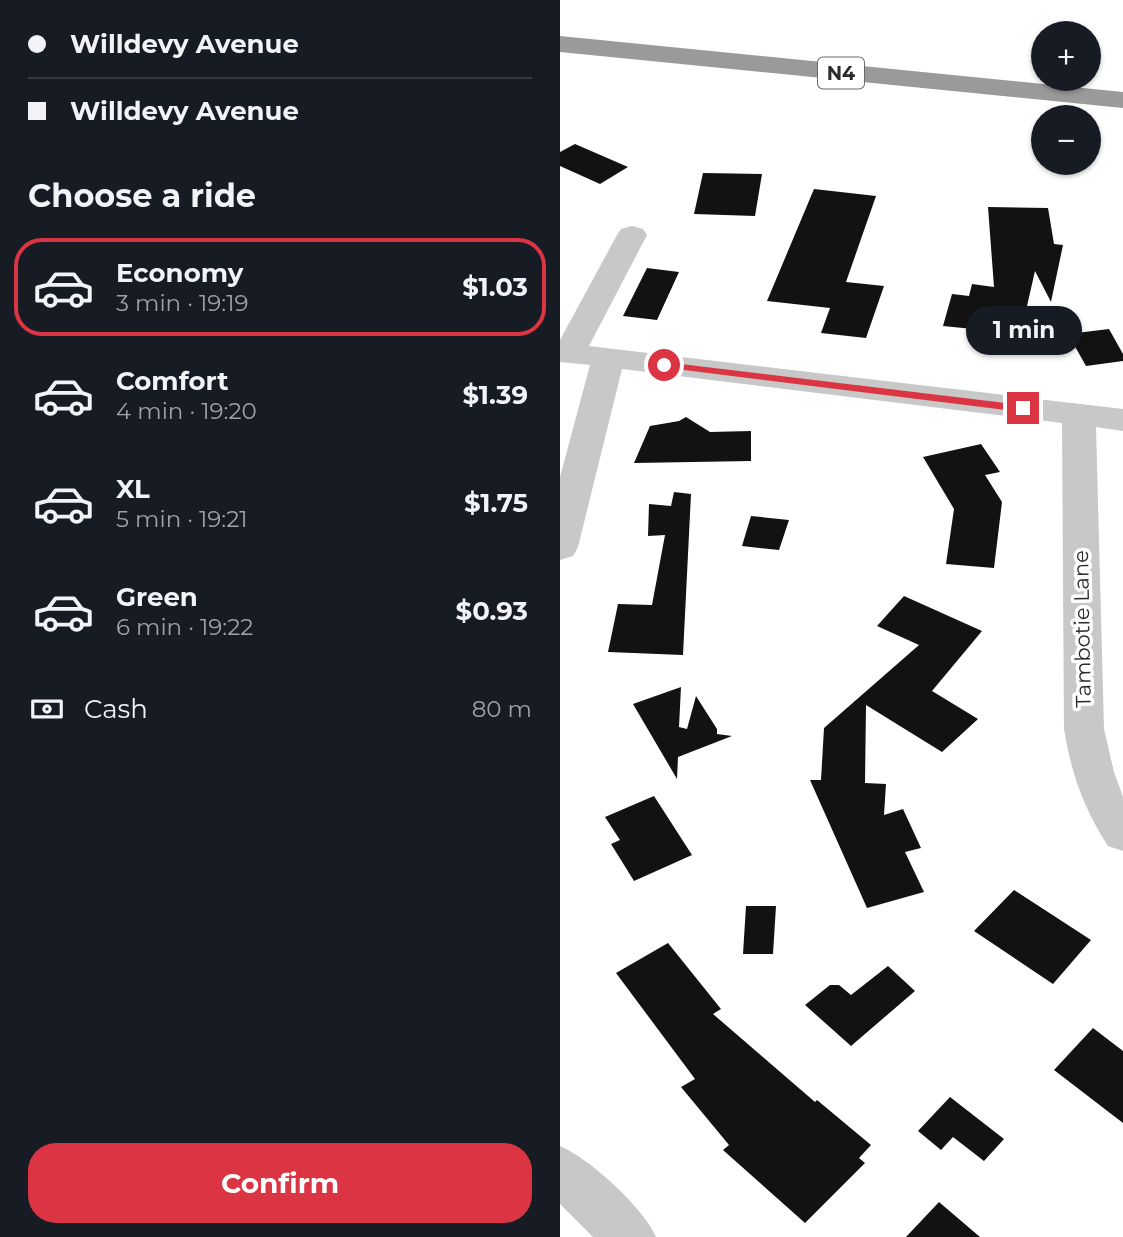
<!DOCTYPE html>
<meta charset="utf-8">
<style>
:root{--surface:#171b24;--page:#242831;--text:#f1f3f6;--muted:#9ea1a6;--line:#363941;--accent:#db3544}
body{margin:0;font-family:Montserrat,sans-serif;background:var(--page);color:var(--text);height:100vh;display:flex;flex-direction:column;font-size:26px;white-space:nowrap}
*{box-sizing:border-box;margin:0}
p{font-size:23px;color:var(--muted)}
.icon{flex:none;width:38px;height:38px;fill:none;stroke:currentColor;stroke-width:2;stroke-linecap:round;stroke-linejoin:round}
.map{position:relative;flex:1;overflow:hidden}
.panel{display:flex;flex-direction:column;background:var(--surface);width:560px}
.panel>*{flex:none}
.banner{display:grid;align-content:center;height:154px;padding:0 28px;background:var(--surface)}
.tools{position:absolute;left:471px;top:21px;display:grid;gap:14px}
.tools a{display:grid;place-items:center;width:70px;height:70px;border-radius:50%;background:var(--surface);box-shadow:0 2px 5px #0004;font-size:35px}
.end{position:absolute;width:32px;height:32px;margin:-16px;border:9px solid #db3544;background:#fff;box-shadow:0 0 0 4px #fff}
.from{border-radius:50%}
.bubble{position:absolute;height:49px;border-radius:24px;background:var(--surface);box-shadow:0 2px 5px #0004;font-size:23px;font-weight:700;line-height:49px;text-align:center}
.banner b{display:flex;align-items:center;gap:24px;height:66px;font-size:26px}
.banner b+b{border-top:2px solid var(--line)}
.banner i{width:18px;height:18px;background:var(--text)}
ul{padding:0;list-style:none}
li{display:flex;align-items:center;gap:21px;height:98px;margin:0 14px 10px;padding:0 14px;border:4px solid transparent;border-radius:28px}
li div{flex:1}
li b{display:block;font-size:26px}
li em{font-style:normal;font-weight:700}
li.selected{border-color:var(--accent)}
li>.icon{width:63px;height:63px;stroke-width:1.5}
h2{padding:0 28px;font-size:32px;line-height:84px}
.pay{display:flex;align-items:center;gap:18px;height:77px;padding:0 28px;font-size:26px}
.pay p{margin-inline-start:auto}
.button{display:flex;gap:14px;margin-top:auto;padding:14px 28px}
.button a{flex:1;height:80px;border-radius:28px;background:var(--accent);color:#fff;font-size:28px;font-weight:700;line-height:80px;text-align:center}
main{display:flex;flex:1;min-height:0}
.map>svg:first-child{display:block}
.building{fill:#121212}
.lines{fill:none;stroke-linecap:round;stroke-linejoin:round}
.minor{fill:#c8c8c8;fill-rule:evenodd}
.trunk{fill:#9a9a9a;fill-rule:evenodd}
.route{fill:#db3544}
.labels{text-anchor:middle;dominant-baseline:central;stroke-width:7;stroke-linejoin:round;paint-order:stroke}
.shield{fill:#fff;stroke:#6b6b6b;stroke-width:2}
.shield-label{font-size:19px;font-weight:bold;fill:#2b2b2b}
.street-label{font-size:21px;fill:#2b2b2b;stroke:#fff}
</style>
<main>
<section class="panel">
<div class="banner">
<b><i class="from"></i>Willdevy Avenue</b>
<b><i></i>Willdevy Avenue</b>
</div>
<h2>Choose a ride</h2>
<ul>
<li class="selected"><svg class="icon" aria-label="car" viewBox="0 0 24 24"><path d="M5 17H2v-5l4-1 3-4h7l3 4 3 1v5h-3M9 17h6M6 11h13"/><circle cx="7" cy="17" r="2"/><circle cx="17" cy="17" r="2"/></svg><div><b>Economy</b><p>3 min · 19:19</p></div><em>$1.03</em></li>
<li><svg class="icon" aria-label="car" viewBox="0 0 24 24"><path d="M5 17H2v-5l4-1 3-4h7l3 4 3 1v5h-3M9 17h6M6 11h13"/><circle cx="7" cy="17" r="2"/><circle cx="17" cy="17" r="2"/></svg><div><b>Comfort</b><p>4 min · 19:20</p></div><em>$1.39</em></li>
<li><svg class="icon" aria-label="car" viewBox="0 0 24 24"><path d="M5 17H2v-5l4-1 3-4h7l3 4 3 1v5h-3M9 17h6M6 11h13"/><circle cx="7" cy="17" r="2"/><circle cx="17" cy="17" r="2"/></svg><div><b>XL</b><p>5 min · 19:21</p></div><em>$1.75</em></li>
<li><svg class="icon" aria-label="car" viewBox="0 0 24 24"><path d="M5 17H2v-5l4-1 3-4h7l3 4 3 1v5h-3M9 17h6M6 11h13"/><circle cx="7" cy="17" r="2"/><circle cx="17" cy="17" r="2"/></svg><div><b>Green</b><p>6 min · 19:22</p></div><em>$0.93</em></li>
</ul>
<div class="pay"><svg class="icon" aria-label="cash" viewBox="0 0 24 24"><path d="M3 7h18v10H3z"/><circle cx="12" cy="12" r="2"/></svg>Cash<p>80 m</p></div>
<div class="button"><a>Confirm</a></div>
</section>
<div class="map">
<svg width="563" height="1237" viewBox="0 0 563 1237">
<rect width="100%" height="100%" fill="#fff"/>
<path class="building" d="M 15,144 L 68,167 L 40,184 L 0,166 L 0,152 Z
M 143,173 L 202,174 L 195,216 L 134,214 Z
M 254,189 L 316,196 L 286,282 L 324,286 L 306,338 L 261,333 L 270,308 L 207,301 Z
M 428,207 L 488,208 L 494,244 L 503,245 L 491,302 L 475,271 L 459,341 L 411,336 L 413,329 L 383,326 L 392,294 L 409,296 L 412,284 L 434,287 Z
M 87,268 L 119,272 L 97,320 L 63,316 Z
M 549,329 L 563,354 L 563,361 L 526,366 L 508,334 Z
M 126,417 L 150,432 L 191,431 L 191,461 L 74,463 L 90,426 L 119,421 Z
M 421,444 L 440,472 L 425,475 L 442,502 L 434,568 L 386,564 L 394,509 L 363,457 Z
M 114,492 L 131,494 L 123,655 L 48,652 L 58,604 L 92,605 L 105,535 L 88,536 L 89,504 L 111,506 Z
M 191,516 L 229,520 L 219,550 L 182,546 Z
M 344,596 L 422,631 L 372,691 L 418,719 L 382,752 L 306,705 L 305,783 L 326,784 L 324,815 L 343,809 L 361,848 L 345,852 L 364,892 L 307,908 L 250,780 L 261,780 L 264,728 L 359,645 L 317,626 Z
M 121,687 L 119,727 L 127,729 L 136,696 L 157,729 L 157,734 L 172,736 L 118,757 L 117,779 L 73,704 Z
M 94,796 L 132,855 L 74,881 L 51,844 L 60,840 L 45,817 Z
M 454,890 L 531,940 L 493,984 L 414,931 Z
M 186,906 L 216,906 L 213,954 L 183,954 Z
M 108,943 L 161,1009 L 153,1014 L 255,1102 L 257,1100 L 311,1145 L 299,1158 L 305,1163 L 245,1223 L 163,1150 L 169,1145 L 121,1087 L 135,1079 L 56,973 Z
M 328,966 L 355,991 L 291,1046 L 245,1005 L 270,985 L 279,985 L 291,995 Z
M 533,1028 L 563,1051 L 563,1123 L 494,1070 Z
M 390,1097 L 444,1139 L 424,1161 L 393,1137 L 381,1150 L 358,1131 Z
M 379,1202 L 420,1237 L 346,1237 Z"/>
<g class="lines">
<path class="minor" d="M 72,226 L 83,229 L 87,235 L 29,346 L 563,409 L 563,431 L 536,427 L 544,729 L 554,772 L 563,797 L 563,851 L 548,846 C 524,809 511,773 504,729 L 502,423 L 62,369 L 18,547 L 13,556 L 0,560 L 0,477 L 30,365 L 0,362 L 0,340 L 57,235 L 61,229 Z
M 0,1146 C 29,1158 84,1208 96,1237 L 33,1237 L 0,1204 Z"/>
<path class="trunk" d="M 0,36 L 563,92 L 563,108 L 0,52 Z"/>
</g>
<path class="route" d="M 104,362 L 463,405 L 468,408 L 463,412 L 100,367 L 99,365 Z"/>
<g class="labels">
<rect class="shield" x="258" y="57.5" width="46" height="31" rx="5"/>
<g class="shield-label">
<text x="281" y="73">N4</text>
</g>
<g class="street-label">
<text transform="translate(522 629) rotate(-91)">Tambotie Lane</text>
</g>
</g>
</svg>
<div class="tools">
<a>+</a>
<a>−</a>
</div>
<i class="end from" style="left:104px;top:365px"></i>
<i class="end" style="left:463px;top:408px"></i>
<div class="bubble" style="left:406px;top:306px;width:116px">1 min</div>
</div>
</main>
